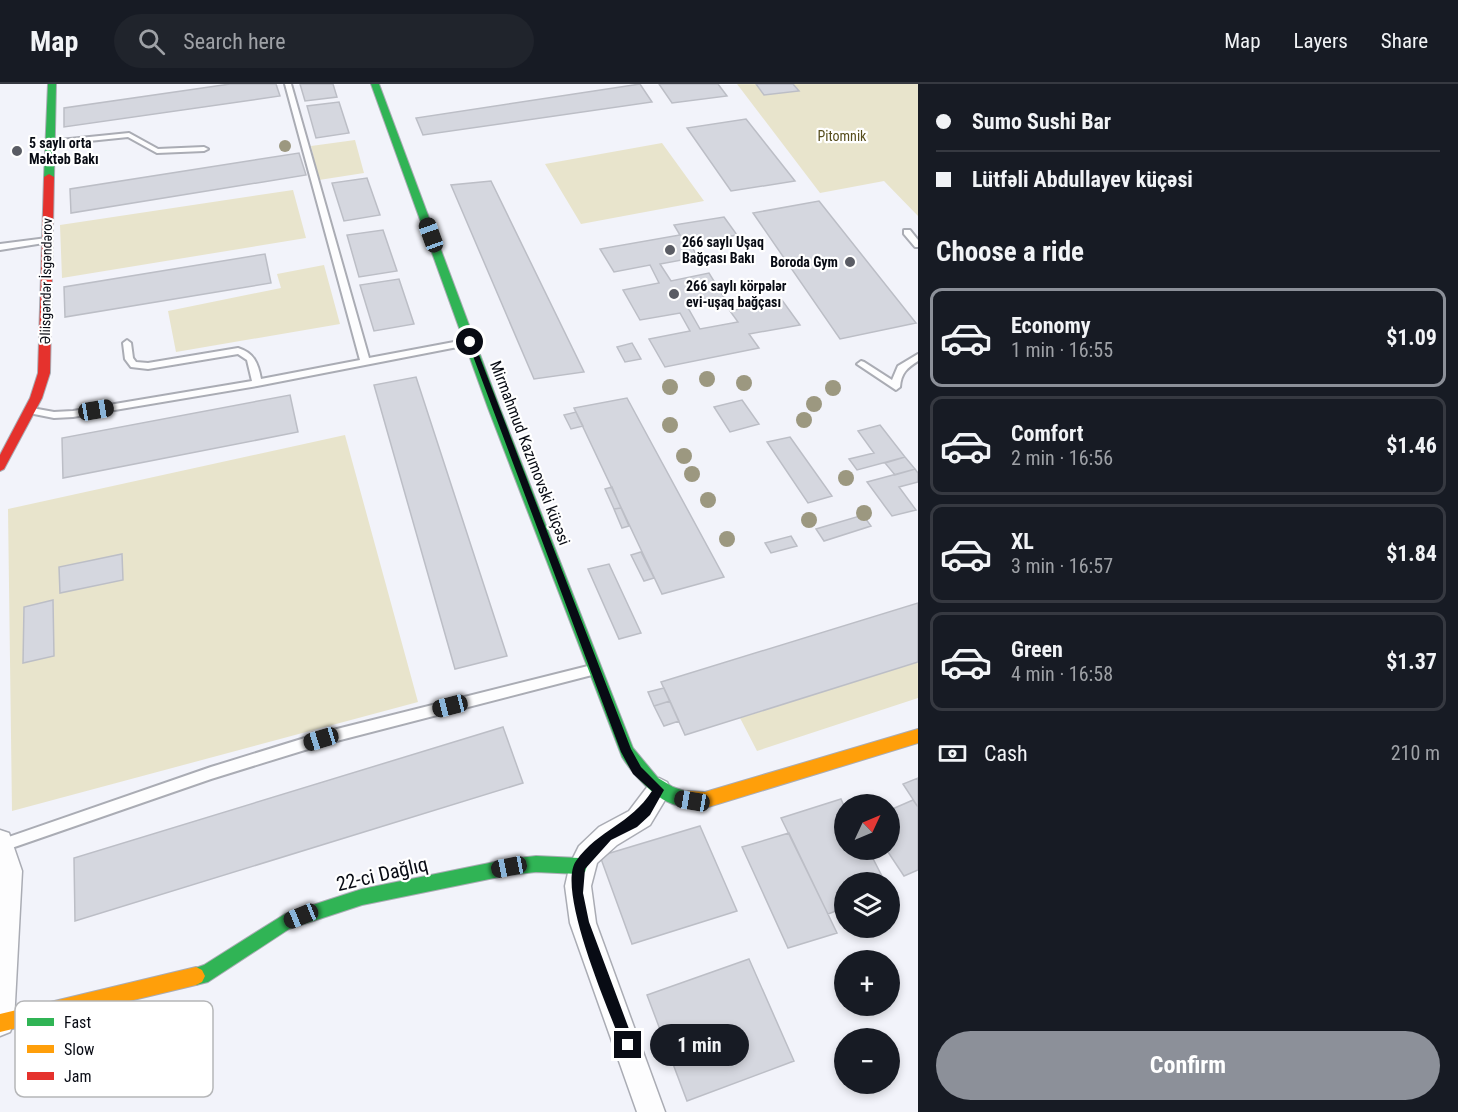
<!DOCTYPE html>
<meta charset="utf-8">
<style>
:root{--surface:#171b24;--page:#20242c;--text:#f1f3f6;--muted:#9ea1a6;--line:#363941;--accent:#8c9099}
body{margin:0;font-family:"Roboto Condensed",sans-serif;background:var(--page);color:var(--text);height:100vh;display:flex;flex-direction:column;font-size:22px;white-space:nowrap}
*{box-sizing:border-box;margin:0}
p{font-size:20px;color:var(--muted)}
.icon{flex:none;width:33px;height:33px;fill:none;stroke:currentColor;stroke-width:2;stroke-linecap:round;stroke-linejoin:round}
.map{position:relative;flex:1;overflow:hidden}
.drawer{display:flex;flex-direction:column;background:var(--surface);width:540px}
.drawer>*{flex:none}
.guide{display:grid;align-content:center;height:132px;padding:0 18px;background:var(--surface)}
.needle{width:39px;rotate:46deg}
.buttons{position:absolute;left:834px;top:710px;display:grid;gap:12px}
.buttons a{display:grid;place-items:center;width:66px;height:66px;border-radius:50%;background:var(--surface);box-shadow:0 3px 9px #0003;font-size:30px}
.end{position:absolute;width:27px;height:27px;margin:-14px;border:8px solid #080b14;background:#fff;box-shadow:0 0 0 3px #fff}
.from{border-radius:50%}
.bubble{position:absolute;height:42px;border-radius:21px;background:var(--surface);box-shadow:0 3px 9px #0003;font-size:20px;font-weight:700;line-height:42px;text-align:center}
.car{position:absolute;width:18px;height:36px;margin:-18px -9px;border-radius:8px;box-shadow:0 0 4px 2px #0007;background:linear-gradient(#222 24%,#8ab4d8 0 40%,#222 0 76%,#8ab4d8 0 86%,#222 0)}
.guide b{display:flex;align-items:center;gap:21px;height:57px;font-size:22px}
.guide b+b{border-top:2px solid var(--line)}
.guide i{width:15px;height:15px;background:var(--text)}
ul{padding:0;list-style:none}
li{display:flex;align-items:center;gap:18px;height:99px;margin:0 12px 9px;padding:0 6px;border:3px solid var(--line);border-radius:12px}
li div{flex:1}
li b{display:block;font-size:22px}
li em{font-style:normal;font-weight:700}
li.selected{border-color:var(--accent)}
li>.icon{width:54px;height:54px;stroke-width:1.5}
h2{padding:0 18px;font-size:27px;line-height:72px}
.pay{display:flex;align-items:center;gap:15px;height:66px;padding:0 18px;font-size:22px}
.pay p{margin-inline-start:auto}
.primary-button{display:flex;gap:12px;margin-top:auto;padding:12px 18px}
.primary-button a{flex:1;height:69px;border-radius:36px;background:var(--accent);color:#fff;font-size:24px;font-weight:700;line-height:69px;text-align:center}
header{display:flex;align-items:center;gap:36px;box-sizing:border-box;height:84px;padding:0 30px;background:var(--surface);border-bottom:2px solid var(--line)}
header strong{font-size:28px}
nav{display:flex;gap:33px;margin-inline-start:auto;font-size:21px}
.search{width:420px;height:54px;background:var(--page);display:flex;align-items:center;gap:15px;box-sizing:border-box;padding:0 21px;border-radius:33px;color:var(--muted);font-size:22px}
main{display:flex;flex:1;min-height:0}
.map>svg:first-child{display:block}
.green{fill:#e8e4cc}
.building{fill:#d5d7df;stroke:#bcbec6;stroke-width:1.5}
.lines{fill:none;stroke-linecap:round;stroke-linejoin:round}
.lane-casing{stroke:#aaacb4;stroke-width:4}
.street-casing{stroke:#aaacb4;stroke-width:3}
.fast-casing{stroke:#aaacb4;stroke-width:2}
.slow-casing{stroke:#aaacb4;stroke-width:2}
.jam-casing{stroke:#aaacb4;stroke-width:2}
.lane{fill:#fdfdfe;fill-rule:evenodd}
.street{fill:#fdfdfe;fill-rule:evenodd}
.fast{fill:#30b455;fill-rule:evenodd}
.slow{fill:#ff9f0a;fill-rule:evenodd}
.jam{fill:#e5322d;fill-rule:evenodd}
.tree{fill:#9c9880}
.route{fill:#080b14}
.poi-dot{fill:#5a5c64;stroke:#fff;stroke-width:2}
.labels{text-anchor:middle;dominant-baseline:central;stroke-width:4.5;stroke-linejoin:round;paint-order:stroke}
.far-park-label{font-size:14px;fill:#564d1c;stroke:#fff}
.far-poi-label{font-size:14px;font-weight:bold;fill:#080b14;stroke:#fff;text-anchor:start}
.far-street-label{font-size:14px;fill:#080b14;stroke:#fff}
.street-label{font-size:16px;fill:#080b14;stroke:#fff}
.near-street-label{font-size:20px;fill:#080b14;stroke:#fff}
.key{fill:#fff;stroke:#b5b6b8;stroke-width:1.5}
.key-label{font-size:16px;fill:#080b14}
</style>
<header>
<strong>Map</strong>
<div class="search"><svg class="icon" aria-label="search" viewBox="0 0 24 24"><circle cx="10" cy="10" r="6"/><path d="M15 15l6 6"/></svg>Search here</div>
<nav><a>Map</a><a>Layers</a><a>Share</a></nav>
</header>
<main>
<div class="map">
<svg width="918" height="1028" viewBox="0 0 918 1028">
<rect width="100%" height="100%" fill="#f2f3fa"/>
<path class="green" d="M 737,0 L 918,0 L 918,132 L 884,97 L 820,109 Z
M 355,56 L 364,89 L 319,96 L 311,62 Z
M 662,59 L 704,117 L 581,140 L 545,80 Z
M 293,106 L 306,154 L 62,194 L 60,141 Z
M 324,181 L 340,240 L 176,268 L 168,227 L 281,204 L 277,190 Z
M 345,351 L 418,618 L 12,727 L 8,425 Z
M 918,578 L 918,614 L 757,667 L 740,634 Z"/>
<path class="building" d="M 230,0 L 276,0 L 280,12 L 64,43 L 64,24 Z
M 300,0 L 333,0 L 337,13 L 305,17 Z
M 640,0 L 652,18 L 423,51 L 416,34 Z
M 659,0 L 718,0 L 727,12 L 672,19 Z
M 756,0 L 793,0 L 799,7 L 764,11 Z
M 339,18 L 349,49 L 316,54 L 307,22 Z
M 746,35 L 795,97 L 731,107 L 687,44 Z
M 299,69 L 306,91 L 71,129 L 70,105 Z
M 367,94 L 380,131 L 344,137 L 332,99 Z
M 491,97 L 584,288 L 534,295 L 451,101 Z
M 819,117 L 916,239 L 840,255 L 753,129 Z
M 724,133 L 737,151 L 690,160 L 698,173 L 660,180 L 671,197 L 709,189 L 725,215 L 687,222 L 700,245 L 738,238 L 730,227 L 782,216 L 800,241 L 749,250 L 759,264 L 665,283 L 649,255 L 690,247 L 680,229 L 640,236 L 623,206 L 659,199 L 650,181 L 614,188 L 600,165 L 680,151 L 674,141 Z
M 383,146 L 397,187 L 359,193 L 347,151 Z
M 265,170 L 271,199 L 65,233 L 64,203 Z
M 399,195 L 414,240 L 374,247 L 360,201 Z
M 632,259 L 641,275 L 625,278 L 617,263 Z
M 416,293 L 507,572 L 455,585 L 374,301 Z
M 290,311 L 298,348 L 63,394 L 62,354 Z
M 627,314 L 724,493 L 662,510 L 574,324 Z
M 742,316 L 759,340 L 730,348 L 714,323 Z
M 576,328 L 583,342 L 571,345 L 564,331 Z
M 880,341 L 905,373 L 857,386 L 849,375 L 874,369 L 858,347 Z
M 790,353 L 832,412 L 808,419 L 767,358 Z
M 905,373 L 915,385 L 895,391 L 885,379 Z
M 915,385 L 918,389 L 918,398 L 899,403 L 916,426 L 892,432 L 867,398 Z
M 612,403 L 621,424 L 614,425 L 605,405 Z
M 621,424 L 629,442 L 622,444 L 614,425 Z
M 863,431 L 871,442 L 824,457 L 816,445 Z
M 791,452 L 797,462 L 771,469 L 765,459 Z
M 641,468 L 654,494 L 644,497 L 631,471 Z
M 122,470 L 123,496 L 60,509 L 59,483 Z
M 609,480 L 641,549 L 619,555 L 588,485 Z
M 53,516 L 54,572 L 23,579 L 24,523 Z
M 918,519 L 918,578 L 685,651 L 661,598 Z
M 664,604 L 670,617 L 654,622 L 648,608 Z
M 670,617 L 679,637 L 664,642 L 654,622 Z
M 503,643 L 523,699 L 75,837 L 74,774 Z
M 918,694 L 918,723 L 903,700 Z
M 841,715 L 844,722 L 844,765 L 868,765 L 885,798 L 844,798 L 844,824 L 828,830 L 781,734 Z
M 913,716 L 918,723 L 918,786 L 904,792 L 886,765 L 890,765 L 890,726 Z
M 700,742 L 737,827 L 632,860 L 600,772 Z
M 789,749 L 837,849 L 788,864 L 742,763 Z
M 749,875 L 794,977 L 687,1017 L 647,911 Z"/>
<g class="lines">
<g class="lane-casing">
<path id="lane" d="M 285,0 L 291,0 L 369,274 L 470,255 L 474,258 L 473,260 L 257,302 L 73,333 L 54,334 L 29,329 L 27,327 L 32,324 L 54,328 L 73,327 L 252,297 L 247,276 L 238,270 L 148,285 L 131,283 L 125,275 L 123,259 L 127,256 L 131,259 L 133,274 L 136,278 L 148,279 L 238,264 C 254,269 258,279 261,295 L 360,276 Z
M 129,49 L 158,65 L 204,63 L 208,65 L 204,67 L 157,69 L 128,53 L 50,61 L 47,59 L 50,57 Z
M 904,146 L 910,146 L 918,156 L 918,163 L 915,163 L 904,150 Z
M 47,154 L 50,154 L 50,158 L 0,166 L 0,160 Z
M 918,270 L 918,277 C 907,284 901,289 900,303 L 896,306 L 857,280 L 861,277 L 864,278 L 892,296 L 898,282 Z
M 592,581 L 596,582 L 598,586 L 596,590 L 592,591 L 321,661 L 211,695 L 0,768 L 0,756 L 211,683 L 321,649 Z"/>
</g>
<g class="street-casing">
<path id="street" d="M 659,694 L 667,698 L 671,706 L 650,741 L 617,761 L 597,779 L 591,802 L 596,839 L 665,1028 L 637,1028 L 570,839 L 565,802 L 570,780 L 579,762 L 599,743 L 629,727 L 651,698 Z
M 0,746 L 9,749 L 22,787 L 14,938 L 10,948 L 0,952 Z"/>
</g>
<g class="fast-casing">
<path id="fast" d="M 48,0 L 56,0 L 54,93 L 49,96 L 44,93 Z
M 371,0 L 379,0 L 500,324 L 633,664 L 658,694 L 673,703 L 693,710 L 696,715 L 693,720 C 667,731 634,692 622,673 L 488,324 Z
M 536,772 L 579,774 L 585,776 L 587,782 L 585,788 L 579,790 L 536,788 L 509,791 L 362,821 L 289,845 L 208,898 L 196,901 L 190,898 L 187,892 L 190,886 L 204,881 L 285,830 L 362,805 L 509,775 Z"/>
</g>
<g class="slow-casing">
<path id="slow" d="M 918,645 L 918,659 L 705,724 L 683,720 L 680,715 L 683,710 L 688,707 L 705,708 Z
M 196,883 L 202,886 L 205,892 L 202,898 L 196,901 L 0,948 L 0,930 Z"/>
</g>
<g class="jam-casing">
<path id="jam" d="M 49,90 L 54,93 L 50,289 L 42,314 L 4,385 L 0,387 L 0,371 L 30,314 L 38,289 L 44,93 Z"/>
</g>
<use href="#lane" class="lane"/>
<use href="#street" class="street"/>
<use href="#fast" class="fast"/>
<use href="#slow" class="slow"/>
<use href="#jam" class="jam"/>
</g>
<g class="tree">
<circle cx="285" cy="62" r="6"/>
<circle cx="707" cy="295" r="8"/>
<circle cx="744" cy="299" r="8"/>
<circle cx="670" cy="303" r="8"/>
<circle cx="833" cy="304" r="8"/>
<circle cx="814" cy="320" r="8"/>
<circle cx="804" cy="336" r="8"/>
<circle cx="670" cy="341" r="8"/>
<circle cx="684" cy="372" r="8"/>
<circle cx="692" cy="390" r="8"/>
<circle cx="846" cy="394" r="8"/>
<circle cx="708" cy="416" r="8"/>
<circle cx="864" cy="429" r="8"/>
<circle cx="809" cy="436" r="8"/>
<circle cx="727" cy="455" r="8"/>
</g>
<path class="route" d="M 467,256 L 474,258 L 631,665 L 641,683 L 664,706 L 650,731 L 637,743 L 611,756 L 585,785 L 583,809 L 589,838 L 635,961 L 628,967 L 622,961 C 609,927 556,806 576,777 C 599,745 630,741 652,707 L 633,690 L 621,668 Z"/>
<g class="poi-dot">
<circle cx="17" cy="67" r="6"/>
<circle cx="670" cy="166" r="6"/>
<circle cx="850" cy="178" r="6"/>
<circle cx="674" cy="210" r="6"/>
</g>
<g class="labels">
<g class="far-park-label">
<text x="842" y="52">Pitomnik</text>
</g>
<g class="far-poi-label">
<text x="29" y="59">5 saylı orta<tspan x="29" dy="16">Məktəb Bakı</tspan></text>
<text x="682" y="158">266 saylı Uşaq<tspan x="682" dy="16">Bağçası Bakı</tspan></text>
<text x="838" y="178" text-anchor="end">Boroda Gym</text>
<text x="686" y="202">266 saylı körpələr<tspan x="686" dy="16">evi-uşaq bağçası</tspan></text>
</g>
<g class="far-street-label">
<text transform="translate(46 197) rotate(-89)">Əliisgəndər İsgəndərov</text>
</g>
<g class="street-label">
<text transform="translate(530 369) rotate(69)">Mirmahmud Kazımovski küçəsi</text>
</g>
<g class="near-street-label">
<text transform="translate(382 790) rotate(-13)">22-ci Dağlıq</text>
</g>
</g>
<rect x="15" y="917" width="198" height="96" rx="9" class="key"/>
<rect x="27" y="934" width="27" height="8" fill="#30b455"/>
<rect x="27" y="961" width="27" height="8" fill="#ff9f0a"/>
<rect x="27" y="988" width="27" height="8" fill="#e5322d"/>
<g class="key-label">
<text x="64" y="944">Fast</text>
<text x="64" y="971">Slow</text>
<text x="64" y="998">Jam</text>
</g>
</svg>
<div class="buttons">
<a><svg class="needle" viewBox="-14 -14 28 28"><path d="M0-13l5 13h-10z" fill="#e53935"/><path d="M0 13l5-13h-10z" fill="#9ea1a6"/></svg></a>
<a><svg class="icon" aria-label="layers" viewBox="0 0 24 24"><path d="M12 4l9 5-9 5-9-5zM3 14l9 5 9-5"/></svg></a>
<a>+</a>
<a>−</a>
</div>
<i class="end from" style="left:470px;top:258px"></i>
<i class="end" style="left:628px;top:961px"></i>
<div class="bubble" style="left:650px;top:940px;width:99px">1 min</div>
<i class="car" style="left:431px;top:151px;rotate:340deg"></i>
<i class="car" style="left:96px;top:326px;rotate:80deg"></i>
<i class="car" style="left:450px;top:622px;rotate:256deg"></i>
<i class="car" style="left:321px;top:655px;rotate:253deg"></i>
<i class="car" style="left:692px;top:717px;rotate:280deg"></i>
<i class="car" style="left:509px;top:783px;rotate:259deg"></i>
<i class="car" style="left:301px;top:832px;rotate:248deg"></i>
</div>
<section class="drawer">
<div class="guide">
<b><i class="from"></i>Sumo Sushi Bar</b>
<b><i></i>Lütfəli Abdullayev küçəsi</b>
</div>
<h2>Choose a ride</h2>
<ul>
<li class="selected"><svg class="icon" aria-label="car" viewBox="0 0 24 24"><path d="M5 17H2v-5l4-1 3-4h7l3 4 3 1v5h-3M9 17h6M6 11h13"/><circle cx="7" cy="17" r="2"/><circle cx="17" cy="17" r="2"/></svg><div><b>Economy</b><p>1 min · 16:55</p></div><em>$1.09</em></li>
<li><svg class="icon" aria-label="car" viewBox="0 0 24 24"><path d="M5 17H2v-5l4-1 3-4h7l3 4 3 1v5h-3M9 17h6M6 11h13"/><circle cx="7" cy="17" r="2"/><circle cx="17" cy="17" r="2"/></svg><div><b>Comfort</b><p>2 min · 16:56</p></div><em>$1.46</em></li>
<li><svg class="icon" aria-label="car" viewBox="0 0 24 24"><path d="M5 17H2v-5l4-1 3-4h7l3 4 3 1v5h-3M9 17h6M6 11h13"/><circle cx="7" cy="17" r="2"/><circle cx="17" cy="17" r="2"/></svg><div><b>XL</b><p>3 min · 16:57</p></div><em>$1.84</em></li>
<li><svg class="icon" aria-label="car" viewBox="0 0 24 24"><path d="M5 17H2v-5l4-1 3-4h7l3 4 3 1v5h-3M9 17h6M6 11h13"/><circle cx="7" cy="17" r="2"/><circle cx="17" cy="17" r="2"/></svg><div><b>Green</b><p>4 min · 16:58</p></div><em>$1.37</em></li>
</ul>
<div class="pay"><svg class="icon" aria-label="cash" viewBox="0 0 24 24"><path d="M3 7h18v10H3z"/><circle cx="12" cy="12" r="2"/></svg>Cash<p>210 m</p></div>
<div class="primary-button"><a>Confirm</a></div>
</section>
</main>
